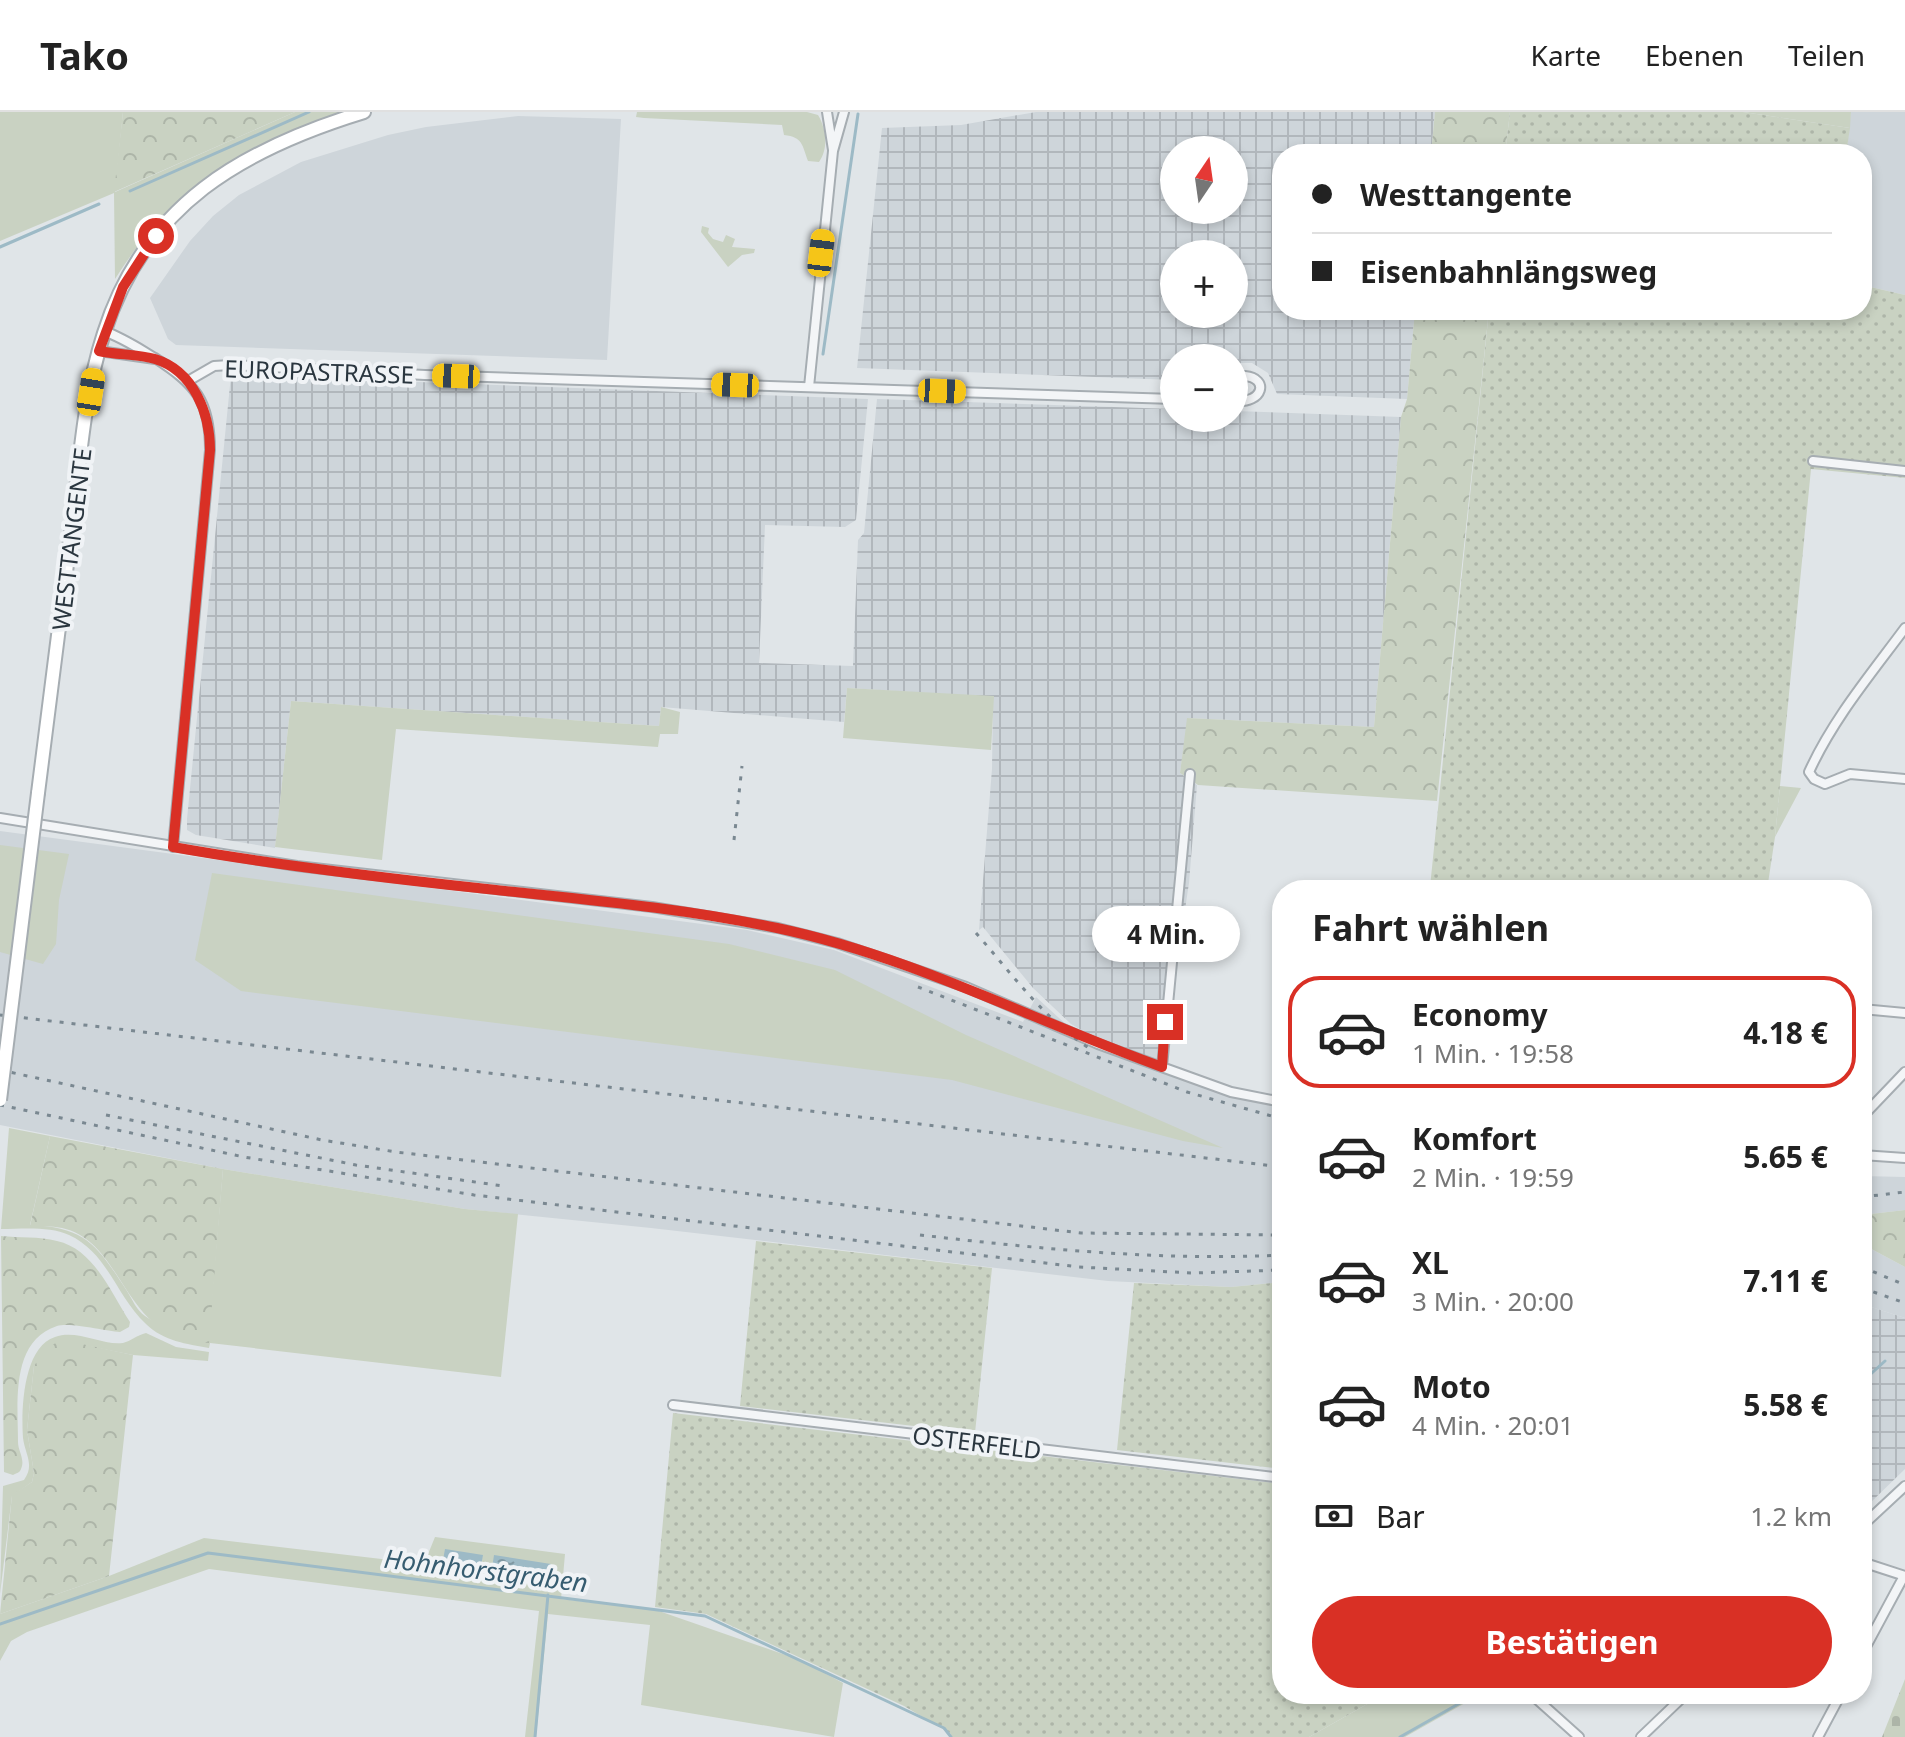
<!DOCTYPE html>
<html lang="de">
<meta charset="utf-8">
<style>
:root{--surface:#fff;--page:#f2f2f2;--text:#222;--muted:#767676;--line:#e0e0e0;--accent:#d93025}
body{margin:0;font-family:"Noto Sans",sans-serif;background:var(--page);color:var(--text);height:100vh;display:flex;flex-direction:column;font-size:30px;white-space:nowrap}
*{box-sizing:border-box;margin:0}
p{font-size:26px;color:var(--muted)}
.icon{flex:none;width:44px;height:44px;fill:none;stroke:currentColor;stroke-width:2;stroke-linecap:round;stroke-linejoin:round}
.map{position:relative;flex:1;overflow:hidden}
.panel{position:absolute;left:1272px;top:768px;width:600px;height:824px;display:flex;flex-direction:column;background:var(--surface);border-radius:32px;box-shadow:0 4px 12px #0003}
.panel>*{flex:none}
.banner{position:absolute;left:1272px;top:32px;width:600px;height:176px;border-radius:32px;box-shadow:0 4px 12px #0003;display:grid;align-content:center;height:176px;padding:0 40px;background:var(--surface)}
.needle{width:52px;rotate:13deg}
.controls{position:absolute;left:1160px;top:24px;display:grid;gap:16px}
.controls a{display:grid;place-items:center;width:88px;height:88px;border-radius:50%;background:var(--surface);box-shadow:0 4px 12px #0003;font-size:40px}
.end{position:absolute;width:36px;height:36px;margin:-18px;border:10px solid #d93025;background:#fff;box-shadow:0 0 0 4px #fff}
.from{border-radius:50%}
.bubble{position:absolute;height:56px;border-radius:28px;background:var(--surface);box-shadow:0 4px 12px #0003;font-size:26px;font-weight:700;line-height:56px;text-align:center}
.car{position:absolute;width:24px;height:48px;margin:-24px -12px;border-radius:10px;box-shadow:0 0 6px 2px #0007;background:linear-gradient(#f5c518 24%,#345 0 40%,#f5c518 0 76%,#345 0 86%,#f5c518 0)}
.banner b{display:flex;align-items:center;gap:28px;height:76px;font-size:30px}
.banner b+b{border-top:2px solid var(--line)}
.banner i{width:20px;height:20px;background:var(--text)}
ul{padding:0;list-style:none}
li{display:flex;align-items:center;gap:24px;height:112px;margin:0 16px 12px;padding:0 24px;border:4px solid transparent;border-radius:32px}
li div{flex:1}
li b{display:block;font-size:30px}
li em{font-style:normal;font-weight:700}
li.active{border-color:var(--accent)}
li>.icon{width:72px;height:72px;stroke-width:1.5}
h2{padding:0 40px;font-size:36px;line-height:96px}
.pay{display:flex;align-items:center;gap:20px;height:88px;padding:0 40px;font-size:30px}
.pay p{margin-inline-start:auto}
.action{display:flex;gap:16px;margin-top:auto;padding:16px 40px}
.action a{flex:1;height:92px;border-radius:48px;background:var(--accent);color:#fff;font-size:32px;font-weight:700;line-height:92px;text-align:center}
header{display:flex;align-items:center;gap:48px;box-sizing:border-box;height:112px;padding:0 40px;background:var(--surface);border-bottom:2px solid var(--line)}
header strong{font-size:38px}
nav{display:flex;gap:44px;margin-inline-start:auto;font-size:28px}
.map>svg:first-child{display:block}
.built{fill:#ced5da}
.industrial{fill:url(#industrial-grid);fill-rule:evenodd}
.grass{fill:#c9d2c2}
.forest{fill:url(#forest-crowns)}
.cemetery{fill:url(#cemetery-stones)}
.park{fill:url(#park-dots)}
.water{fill:url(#water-ripples)}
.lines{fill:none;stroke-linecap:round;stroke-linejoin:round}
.stream{stroke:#9dbac6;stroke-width:3}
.street-casing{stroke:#a6adb2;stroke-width:12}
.secondary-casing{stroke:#a6adb2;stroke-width:16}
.street{stroke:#f3f5f7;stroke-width:8}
.secondary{stroke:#fff;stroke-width:12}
.rail{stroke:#7a8891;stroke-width:3;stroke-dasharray:4 8;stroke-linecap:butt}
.secondary-bridge-casing{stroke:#a6adb2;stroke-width:16;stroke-linecap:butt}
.secondary-bridge{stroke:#fff;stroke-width:12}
.route{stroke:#d93025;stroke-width:10}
.labels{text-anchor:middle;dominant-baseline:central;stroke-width:8;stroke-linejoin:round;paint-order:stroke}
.street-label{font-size:24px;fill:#2a363f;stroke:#f0f3f6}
.water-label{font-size:26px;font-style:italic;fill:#365c70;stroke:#f0f3f6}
</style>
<header>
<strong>Tako</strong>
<nav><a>Karte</a><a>Ebenen</a><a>Teilen</a></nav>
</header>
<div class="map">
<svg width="1905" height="1625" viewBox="0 0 1905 1625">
<defs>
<pattern id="industrial-grid" width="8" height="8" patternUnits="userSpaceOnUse" patternTransform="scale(2)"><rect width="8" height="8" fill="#ced5da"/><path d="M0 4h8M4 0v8" fill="none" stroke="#b1b7bc"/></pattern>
<pattern id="forest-crowns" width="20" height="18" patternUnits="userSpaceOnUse" patternTransform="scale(2)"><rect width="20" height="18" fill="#c9d2c2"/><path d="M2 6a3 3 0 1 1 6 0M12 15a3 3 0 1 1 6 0" fill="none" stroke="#adb5a8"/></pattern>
<pattern id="cemetery-stones" width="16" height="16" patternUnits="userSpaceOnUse" patternTransform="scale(2)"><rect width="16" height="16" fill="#c9d2c2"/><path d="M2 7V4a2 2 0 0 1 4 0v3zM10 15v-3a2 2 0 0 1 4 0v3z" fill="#adb5a8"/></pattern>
<pattern id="park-dots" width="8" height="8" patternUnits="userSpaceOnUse" patternTransform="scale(2)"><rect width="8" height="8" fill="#c9d2c2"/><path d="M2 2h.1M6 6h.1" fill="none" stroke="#adb5a8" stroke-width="1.8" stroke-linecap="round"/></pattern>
<pattern id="water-ripples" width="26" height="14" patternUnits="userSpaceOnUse" patternTransform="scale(2)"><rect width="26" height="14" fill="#9dbac6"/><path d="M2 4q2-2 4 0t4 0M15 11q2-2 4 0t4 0" fill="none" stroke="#8098a2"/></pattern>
</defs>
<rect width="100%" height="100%" fill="#e0e5e8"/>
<path class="built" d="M 1851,0 L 1905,0 L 1905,183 L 1862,173 L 1862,42 L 1846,42 Z
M 518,4 L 621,7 L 607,248 L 176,233 L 168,227 L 150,186 L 190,129 L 213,104 L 239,83 L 301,50 L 388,23 L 426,15 Z
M 0,719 L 747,818 L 834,838 L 1023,910 L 1036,885 L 1070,916 L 1165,960 L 1236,986 L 1282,994 L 1282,1170 L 1231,1175 L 1108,1169 L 651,1116 L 465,1097 L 223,1057 L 0,1013 Z
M 1862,1064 L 1905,1065 L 1905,1098 L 1862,1103 Z
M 1862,1132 L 1905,1155 L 1905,1206 L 1862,1192 Z"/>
<path class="industrial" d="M 1036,0 L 1435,0 L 1431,42 L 1282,42 L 1282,198 L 1415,198 L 1407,287 L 1277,282 L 1268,261 L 1252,251 L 1241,251 L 1234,255 L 1234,246 L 1174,246 L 1174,268 L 857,256 L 882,16 L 961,13 ZM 1174,38 L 1234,38 L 1234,98 L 1174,98 ZM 1174,142 L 1234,142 L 1234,202 L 1174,202 Z
M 231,263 L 868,287 L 856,408 L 845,415 L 765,413 L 759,551 L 853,554 L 858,428 L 864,421 L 877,287 L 1174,297 L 1174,306 L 1234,306 L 1234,299 L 1401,305 L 1374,615 L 1188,606 L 1180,661 L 1197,673 L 1189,771 L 1168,910 L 1158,950 L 1095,926 L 1071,912 L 1033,876 L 983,815 L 979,818 L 992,657 L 993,585 L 847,576 L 844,610 L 661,595 L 659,614 L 291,589 L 275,736 L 196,723 L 187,718 L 187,707 Z
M 1862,1192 L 1905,1206 L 1905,1357 L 1867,1394 L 1862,1388 Z"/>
<path class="grass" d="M 0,0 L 123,0 L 115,80 L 295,0 L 350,0 C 246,32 175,72 115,167 L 114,81 L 0,129 Z
M 637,0 L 807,0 L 818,3 C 826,16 829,36 819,50 L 808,49 C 802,33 803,25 784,23 L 782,13 L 644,6 L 636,5 Z
M 1743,0 L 1851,0 L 1850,16 Z
M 702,114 L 709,116 L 708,121 L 713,127 L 723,130 L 726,123 L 735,127 L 732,135 L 755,137 L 754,141 L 742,143 L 728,155 L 701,120 Z
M 847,576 L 994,584 L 991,638 L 843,626 Z
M 291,589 L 659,614 L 661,595 L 680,600 L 678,622 L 660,622 L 658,635 L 396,617 L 382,748 L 275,735 Z
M 1780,674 L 1801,676 L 1775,725 Z
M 0,733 L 69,742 L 59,788 L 56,832 L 43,852 L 0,840 Z
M 212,761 L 729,832 L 835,858 L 966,923 L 1223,1036 L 1183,1029 L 952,968 L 241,879 L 195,848 Z
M 9,1016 L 50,1024 L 30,1113 C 87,1115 98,1135 127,1179 C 132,1187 137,1199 145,1204 C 160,1215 190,1223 208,1231 L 223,1057 L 465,1097 L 518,1102 L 501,1265 L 210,1231 L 209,1236 C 187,1232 163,1229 146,1212 C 116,1184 108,1141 69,1123 C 50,1114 22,1117 1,1117 Z
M 146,1221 L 176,1235 L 209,1240 L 208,1249 L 133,1243 L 63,1229 L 34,1254 L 27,1318 L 34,1361 L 32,1370 L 12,1384 L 0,1482 L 3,1374 L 24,1368 C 35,1353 25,1342 23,1326 C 21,1298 23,1235 55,1225 C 77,1217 103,1234 123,1231 C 131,1229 137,1223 146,1221 Z
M 435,1425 L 565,1442 L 561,1487 L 656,1498 L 800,1548 L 843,1571 L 834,1625 L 641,1593 L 650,1513 L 548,1502 L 536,1625 L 525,1625 L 539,1499 L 209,1457 L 27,1520 L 11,1529 L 0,1549 L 0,1502 L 109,1464 L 204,1426 L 424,1452 Z
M 1385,1582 L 1481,1582 L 1405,1625 L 1309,1625 Z"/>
<path class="forest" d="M 123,0 L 295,0 L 114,80 Z
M 1435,0 L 1510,0 L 1505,42 L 1431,42 Z
M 1415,198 L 1489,198 L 1437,689 L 1198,673 L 1180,661 L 1187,606 L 1374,615 L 1401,305 L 1407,287 Z
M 50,1024 L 223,1057 L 209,1231 C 199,1230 187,1230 178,1226 C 122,1204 117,1128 62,1116 C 51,1114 40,1114 30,1114 Z
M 1905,1098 L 1905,1155 L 1862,1132 L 1862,1103 Z
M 1,1124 C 19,1126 39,1124 57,1129 C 94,1137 111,1181 130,1210 L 129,1215 L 120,1220 C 105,1219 70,1210 57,1214 C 10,1229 18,1292 18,1330 C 18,1338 24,1346 22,1354 C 20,1361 19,1360 13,1363 L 4,1360 Z
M 63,1228 L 133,1243 L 109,1464 L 0,1502 L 12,1383 L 32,1370 L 34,1361 L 27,1318 L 34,1254 L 47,1235 Z"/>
<path class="cemetery" d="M 1905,1567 L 1905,1625 L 1882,1625 Z"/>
<path class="park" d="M 1510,0 L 1743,0 L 1850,16 L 1846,42 L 1505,42 Z
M 1862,173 L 1905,183 L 1905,366 L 1811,357 L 1775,725 L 1767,778 L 1458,778 L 1430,775 L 1489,198 L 1862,198 Z
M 756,1129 L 992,1156 L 975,1321 L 740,1294 Z
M 1282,1170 L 1282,1357 L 1117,1338 L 1134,1171 L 1231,1175 Z
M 673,1301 L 1282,1372 L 1282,1582 L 1385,1582 L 1309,1625 L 952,1625 L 950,1621 L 904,1594 L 706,1502 L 655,1495 Z"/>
<path class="water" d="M 445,1437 L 483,1443 L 479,1465 L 441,1459 Z
M 494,1443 L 551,1452 L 548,1473 L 491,1463 Z"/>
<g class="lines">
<path class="stream" d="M 130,79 L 309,0
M 0,135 L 99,92
M 823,242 L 858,2
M 1862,1270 L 1885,1249
M 0,1512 L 208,1441 L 705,1504 L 944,1616 L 951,1625
M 535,1625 L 548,1483
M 1400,1625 L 1476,1582"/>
<g class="street-casing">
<path id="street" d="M 827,0 L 833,38
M 104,219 C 123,226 138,236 155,246 C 195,272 210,288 210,338 L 173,735
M 99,239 L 155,247
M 188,269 L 214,254 L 230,253 L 425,263 L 1174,287
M 1234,272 L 1245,264 C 1269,266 1264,292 1234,289
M 809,275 L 833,39 L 844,0
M 1813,349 L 1905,359
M 1905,516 C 1871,562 1833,607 1809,660 L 1814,667 L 1825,672 L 1850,662 L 1905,667
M 0,706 L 297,754 L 652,795 L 778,816 L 837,831 L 966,875 L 1098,932 L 1231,980 L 1282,990
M 1862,897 L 1905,901
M 1162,955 L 1190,662
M 1862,1005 L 1905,960
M 1862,1043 L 1905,1046
M 673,1293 L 1282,1366
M 1862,1414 L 1905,1374
M 1862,1450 L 1905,1464
M 1862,1542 L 1904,1464
M 1531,1582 L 1579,1625
M 1641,1625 L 1686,1582
M 1818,1625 L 1841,1582"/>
</g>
<g class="secondary-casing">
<path id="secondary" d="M 38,681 C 50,589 61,497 73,405 C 80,344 85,279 104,221 C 145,92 243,37 364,0"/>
</g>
<use href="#street" class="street"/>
<use href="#secondary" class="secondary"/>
<path class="rail" d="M 734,728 L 742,654
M 976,821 C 1012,862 1043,906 1089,936
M 918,875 L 1187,980 L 1282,1007
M 0,903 L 1282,1055
M 0,958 L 322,1028 L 396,1040 L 1081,1121 L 1282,1123
M 0,993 L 244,1045 L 474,1083 L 1079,1155 L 1193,1161 L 1282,1158
M 106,1003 L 356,1053 L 503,1074
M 1862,1085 L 1905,1080
M 920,1123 C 1041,1137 1161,1149 1282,1143
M 1862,1155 L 1905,1173
M 1862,1176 L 1905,1191"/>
<g class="secondary-bridge-casing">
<path id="secondary-bridge" d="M 0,988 L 38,681"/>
</g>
<use href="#secondary-bridge" class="secondary-bridge"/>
</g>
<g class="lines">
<path class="route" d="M 156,124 L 123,175 L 99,239 C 117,243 138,242 155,247 C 194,259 210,302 210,338 L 173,735 C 274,753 376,765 478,776 C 578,787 678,795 777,816 C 911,844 1034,909 1162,955 L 1165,910"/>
</g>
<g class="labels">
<g class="street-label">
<text transform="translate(319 259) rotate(2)">EUROPASTRASSE</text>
<text transform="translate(71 427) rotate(-83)">WESTTANGENTE</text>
<text transform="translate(977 1330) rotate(7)">OSTERFELD</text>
</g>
<g class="water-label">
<text transform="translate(486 1458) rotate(7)">Hohnhorstgraben</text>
</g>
</g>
</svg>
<div class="controls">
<a><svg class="needle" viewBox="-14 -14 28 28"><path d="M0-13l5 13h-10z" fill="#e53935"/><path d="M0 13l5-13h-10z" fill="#767676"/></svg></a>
<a>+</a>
<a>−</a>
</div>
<i class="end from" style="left:156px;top:124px"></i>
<i class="end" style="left:1165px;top:910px"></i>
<div class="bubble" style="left:1092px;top:794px;width:148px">4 Min.</div>
<i class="car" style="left:821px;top:141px;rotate:7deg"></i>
<i class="car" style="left:456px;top:264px;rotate:272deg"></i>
<i class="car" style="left:735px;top:273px;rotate:272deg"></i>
<i class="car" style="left:942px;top:279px;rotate:92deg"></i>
<i class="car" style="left:91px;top:280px;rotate:9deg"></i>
<div class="banner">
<b><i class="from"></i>Westtangente</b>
<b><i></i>Eisenbahnlängsweg</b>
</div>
<section class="panel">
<h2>Fahrt wählen</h2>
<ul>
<li class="active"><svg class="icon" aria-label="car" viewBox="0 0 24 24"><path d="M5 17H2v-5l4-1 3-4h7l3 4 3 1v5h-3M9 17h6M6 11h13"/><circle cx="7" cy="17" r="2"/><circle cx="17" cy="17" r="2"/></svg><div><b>Economy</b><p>1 Min. · 19:58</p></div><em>4.18 €</em></li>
<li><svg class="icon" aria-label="car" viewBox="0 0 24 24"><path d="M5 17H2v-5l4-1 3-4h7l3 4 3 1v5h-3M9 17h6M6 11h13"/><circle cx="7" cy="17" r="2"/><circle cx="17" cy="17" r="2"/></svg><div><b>Komfort</b><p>2 Min. · 19:59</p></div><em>5.65 €</em></li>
<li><svg class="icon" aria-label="car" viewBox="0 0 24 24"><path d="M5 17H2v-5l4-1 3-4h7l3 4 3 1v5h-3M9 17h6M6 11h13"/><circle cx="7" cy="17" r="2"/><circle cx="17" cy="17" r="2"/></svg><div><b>XL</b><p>3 Min. · 20:00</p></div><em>7.11 €</em></li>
<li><svg class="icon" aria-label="car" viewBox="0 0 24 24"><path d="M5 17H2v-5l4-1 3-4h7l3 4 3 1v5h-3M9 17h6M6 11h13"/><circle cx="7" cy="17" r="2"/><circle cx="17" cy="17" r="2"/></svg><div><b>Moto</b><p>4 Min. · 20:01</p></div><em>5.58 €</em></li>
</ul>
<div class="pay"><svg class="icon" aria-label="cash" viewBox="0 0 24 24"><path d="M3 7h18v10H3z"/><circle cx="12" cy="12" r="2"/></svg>Bar<p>1.2 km</p></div>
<div class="action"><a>Bestätigen</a></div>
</section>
</div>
